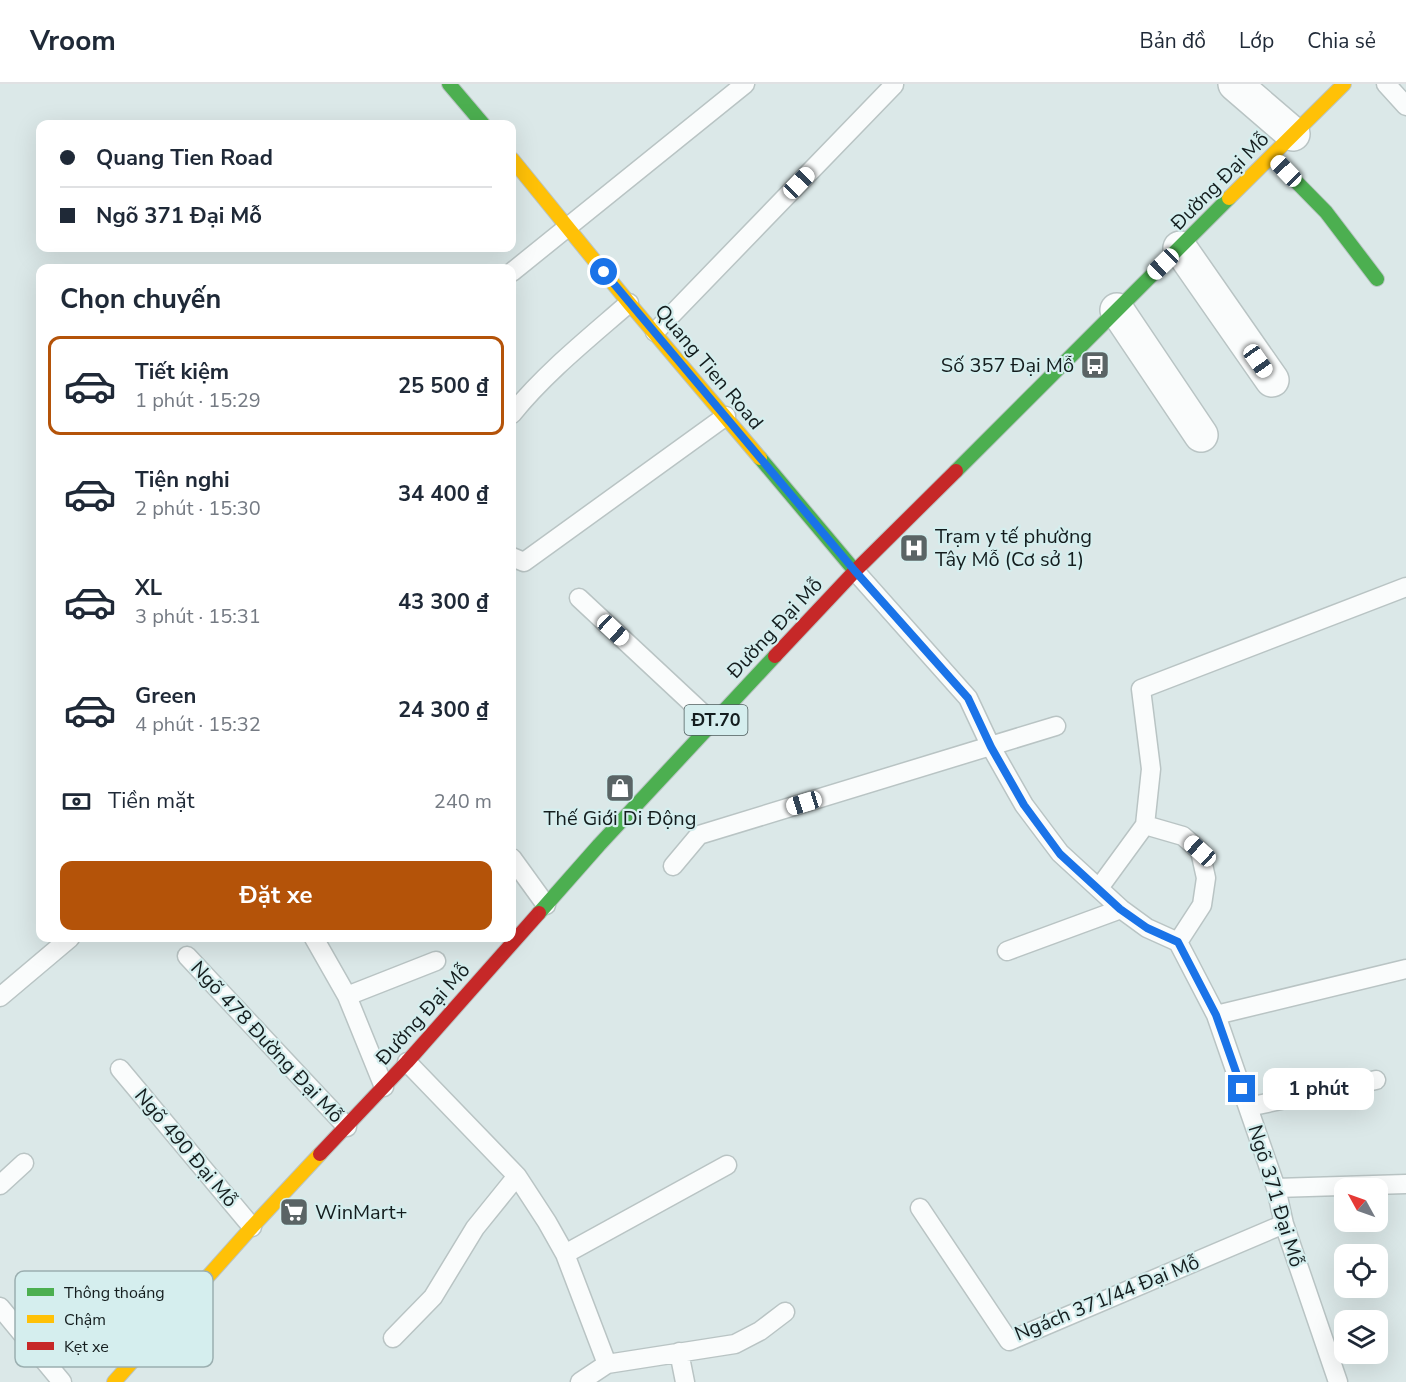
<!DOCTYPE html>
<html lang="vi">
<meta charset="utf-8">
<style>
:root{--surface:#fff;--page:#f2f2f3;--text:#1f2937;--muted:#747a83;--line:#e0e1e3;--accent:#b45309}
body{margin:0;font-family:"Nunito Sans",sans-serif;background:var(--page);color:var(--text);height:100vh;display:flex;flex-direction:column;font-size:22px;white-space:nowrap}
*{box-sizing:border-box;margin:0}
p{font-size:20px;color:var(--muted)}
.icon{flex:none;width:33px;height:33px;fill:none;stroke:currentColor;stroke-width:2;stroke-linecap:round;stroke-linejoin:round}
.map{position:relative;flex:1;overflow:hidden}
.sheet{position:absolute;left:36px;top:180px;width:480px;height:678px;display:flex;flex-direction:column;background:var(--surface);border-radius:12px;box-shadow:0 6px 24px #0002}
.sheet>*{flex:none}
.guide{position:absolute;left:36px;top:36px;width:480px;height:132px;border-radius:12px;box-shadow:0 6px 24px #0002;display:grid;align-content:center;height:132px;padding:0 24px;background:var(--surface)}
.needle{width:39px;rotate:310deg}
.controls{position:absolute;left:1334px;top:1094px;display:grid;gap:12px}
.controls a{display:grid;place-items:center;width:54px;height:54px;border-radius:12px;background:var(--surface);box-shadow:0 6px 24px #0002;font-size:30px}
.end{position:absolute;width:27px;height:27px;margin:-14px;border:8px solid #1a73e8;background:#fff;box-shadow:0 0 0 3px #fff}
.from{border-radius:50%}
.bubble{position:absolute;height:42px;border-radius:12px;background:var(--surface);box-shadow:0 6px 24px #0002;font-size:20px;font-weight:700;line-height:42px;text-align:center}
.car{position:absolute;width:18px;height:36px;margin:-18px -9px;border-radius:8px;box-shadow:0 0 4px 2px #0007;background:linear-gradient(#fff 24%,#345 0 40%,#fff 0 76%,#345 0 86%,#fff 0)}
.guide b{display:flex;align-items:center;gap:21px;height:57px;font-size:22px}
.guide b+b{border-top:2px solid var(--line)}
.guide i{width:15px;height:15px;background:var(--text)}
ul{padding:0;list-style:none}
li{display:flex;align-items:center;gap:18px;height:99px;margin:0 12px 9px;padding:0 12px;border:3px solid transparent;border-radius:12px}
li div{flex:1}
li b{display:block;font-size:22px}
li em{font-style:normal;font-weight:700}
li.current{border-color:var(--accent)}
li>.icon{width:54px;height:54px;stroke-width:1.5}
h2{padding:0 24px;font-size:27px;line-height:72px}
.pay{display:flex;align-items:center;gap:15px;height:66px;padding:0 24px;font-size:22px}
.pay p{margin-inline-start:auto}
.button{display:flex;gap:12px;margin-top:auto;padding:12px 24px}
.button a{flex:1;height:69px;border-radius:12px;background:var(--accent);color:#fff;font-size:24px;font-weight:700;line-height:69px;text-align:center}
header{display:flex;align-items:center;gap:36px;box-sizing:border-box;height:84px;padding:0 30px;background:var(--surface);border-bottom:2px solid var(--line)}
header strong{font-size:28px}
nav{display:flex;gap:33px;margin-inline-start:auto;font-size:21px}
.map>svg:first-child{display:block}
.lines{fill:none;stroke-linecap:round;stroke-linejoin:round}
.lane-casing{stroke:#b9c4c4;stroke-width:21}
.street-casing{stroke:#b9c4c4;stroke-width:36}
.fast-casing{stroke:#b9c4c4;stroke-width:16}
.slow-casing{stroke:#b9c4c4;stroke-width:16}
.jam-casing{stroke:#b9c4c4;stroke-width:16}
.lane{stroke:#fafcfc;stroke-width:18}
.street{stroke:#fafcfc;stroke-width:33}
.fast{stroke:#4caf50;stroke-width:14}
.slow{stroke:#ffc107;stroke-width:14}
.jam{stroke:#c62828;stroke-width:14}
.route{stroke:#1a73e8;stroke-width:8}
.labels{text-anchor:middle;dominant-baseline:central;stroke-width:4.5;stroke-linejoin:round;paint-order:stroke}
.shield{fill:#d5eeee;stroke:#4e5c5c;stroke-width:1.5}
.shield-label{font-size:18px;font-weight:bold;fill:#141d1e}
.street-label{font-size:20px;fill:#141d1e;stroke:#d5eeee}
.poi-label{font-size:20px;fill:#141d1e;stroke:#d5eeee;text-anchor:start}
.key{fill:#d5eeee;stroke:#9bafb0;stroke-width:1.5}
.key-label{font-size:16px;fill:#141d1e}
</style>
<header>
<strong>Vroom</strong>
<nav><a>Bản đồ</a><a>Lớp</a><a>Chia sẻ</a></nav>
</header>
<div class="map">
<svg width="1406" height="1298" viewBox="0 0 1406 1298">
<rect width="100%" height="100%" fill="#dbe8e8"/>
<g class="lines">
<g class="lane-casing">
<path id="lane" d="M 1386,0 L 1406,22
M 512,188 L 745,0
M 655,248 L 894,1
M 512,330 C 545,289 589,254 629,219
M 512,473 L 524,478 L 726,332
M 855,487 L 968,614 L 991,663 L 1024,721 L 1060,769 L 1121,825 L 1147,844 L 1178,858 L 1216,931 L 1276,1104 L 1284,1140 L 1338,1298
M 579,514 L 713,639
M 1145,741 L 1183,752 L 1200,767 L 1206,794 L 1202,821 L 1178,858
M 512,774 L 546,821
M 673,782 L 699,751 L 1056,642
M 1099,804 L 1145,741 L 1151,685 L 1141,605 L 1406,503
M 314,854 L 347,912 L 384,1003
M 1007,867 L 1121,825
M 187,872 L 347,1043
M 347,912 L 436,877
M 0,913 L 70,854
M 1216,931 L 1406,885
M 407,978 L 517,1092 L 547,1138 L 565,1170 L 607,1280
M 120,985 L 252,1143
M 1248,1023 L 1376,996
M 0,1101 L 24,1079
M 1276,1104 L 1406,1100
M 920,1124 L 1009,1257 L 1284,1140
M 565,1170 L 727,1081
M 0,1223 L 62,1298
M 393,1254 L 433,1213 L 475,1144 L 517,1092
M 679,1268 L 685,1298
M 580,1298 L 607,1280 L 735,1260 L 760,1247 L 785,1228"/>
</g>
<g class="street-casing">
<path id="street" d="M 1235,0 L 1293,50
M 1180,164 L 1272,296
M 1117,226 L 1201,351"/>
</g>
<g class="fast-casing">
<path id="fast" d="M 449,0 L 483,40
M 1272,73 L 1326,128 L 1377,195
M 760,374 L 855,487
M 956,387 L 1229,114
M 539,829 L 599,761 L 775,572"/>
</g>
<g class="slow-casing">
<path id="slow" d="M 512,75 L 629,219 L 760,374
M 1229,114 L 1344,0
M 114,1298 L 252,1143 L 320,1070"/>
</g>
<g class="jam-casing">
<path id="jam" d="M 775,572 L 855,487 L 956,387
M 320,1070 L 407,978 L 539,829"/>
</g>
<use href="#lane" class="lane"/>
<use href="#street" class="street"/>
<use href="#fast" class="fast"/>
<use href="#slow" class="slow"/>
<use href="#jam" class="jam"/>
</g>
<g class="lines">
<path class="route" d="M 604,188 L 855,487 L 968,614 L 991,663 L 1024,721 L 1060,770 L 1120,825 L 1147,844 L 1178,858 L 1216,931 L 1242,1005"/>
</g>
<defs>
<g id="bus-square" transform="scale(1.5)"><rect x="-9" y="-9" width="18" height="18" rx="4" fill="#5a6465" stroke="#d5eeee"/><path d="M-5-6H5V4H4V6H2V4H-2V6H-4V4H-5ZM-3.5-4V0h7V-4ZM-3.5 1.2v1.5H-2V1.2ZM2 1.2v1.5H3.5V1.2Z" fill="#fff"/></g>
<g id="hospital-square" transform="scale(1.5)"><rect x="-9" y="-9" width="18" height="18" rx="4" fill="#5a6465" stroke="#d5eeee"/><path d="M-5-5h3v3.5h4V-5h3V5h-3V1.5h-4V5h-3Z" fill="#fff"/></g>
<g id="shop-square" transform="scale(1.5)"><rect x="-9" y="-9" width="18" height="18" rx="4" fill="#5a6465" stroke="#d5eeee"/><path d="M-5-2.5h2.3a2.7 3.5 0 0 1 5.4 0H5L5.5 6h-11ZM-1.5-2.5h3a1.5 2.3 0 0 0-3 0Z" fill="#fff"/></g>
<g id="supermarket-square" transform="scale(1.5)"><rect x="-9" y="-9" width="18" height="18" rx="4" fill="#5a6465" stroke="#d5eeee"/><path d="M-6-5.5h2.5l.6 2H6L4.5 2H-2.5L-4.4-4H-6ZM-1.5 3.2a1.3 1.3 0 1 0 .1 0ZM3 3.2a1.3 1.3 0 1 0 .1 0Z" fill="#fff"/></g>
</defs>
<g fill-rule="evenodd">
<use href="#bus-square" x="1095" y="281"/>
<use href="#hospital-square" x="914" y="464"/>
<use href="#shop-square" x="620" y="704"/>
<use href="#supermarket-square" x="294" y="1128"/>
</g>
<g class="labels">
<rect class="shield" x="684.5" y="621" width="63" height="30" rx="4.5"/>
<g class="shield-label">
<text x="716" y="636">ĐT.70</text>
</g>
<g class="street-label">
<text transform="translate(1220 97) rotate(-45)">Đường Đại Mỗ</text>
<text transform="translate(709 283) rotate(50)">Quang Tien Road</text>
<text transform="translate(775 544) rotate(-47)">Đường Đại Mỗ</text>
<text transform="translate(423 930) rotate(-48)">Đường Đại Mỗ</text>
<text transform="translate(267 958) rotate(47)">Ngõ 478 Đường Đại Mỗ</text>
<text transform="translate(186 1064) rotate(50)">Ngõ 490 Đại Mỗ</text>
<text transform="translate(1276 1112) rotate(73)">Ngõ 371 Đại Mỗ</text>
<text transform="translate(1107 1214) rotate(-22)">Ngách 371/44 Đại Mỗ</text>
</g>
<g class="poi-label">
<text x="1074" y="281" text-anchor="end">Số 357 Đại Mỗ</text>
<text x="935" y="452">Trạm y tế phường<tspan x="935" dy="23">Tây Mỗ (Cơ sở 1)</tspan></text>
<text x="620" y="734" text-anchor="middle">Thế Giới Di Động</text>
<text x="315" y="1128">WinMart+</text>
</g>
</g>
<rect x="15" y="1187" width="198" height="96" rx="9" class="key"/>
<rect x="27" y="1204" width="27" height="8" fill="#4caf50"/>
<rect x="27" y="1231" width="27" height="8" fill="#ffc107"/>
<rect x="27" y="1258" width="27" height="8" fill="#c62828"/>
<g class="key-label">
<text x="64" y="1214">Thông thoáng</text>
<text x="64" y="1241">Chậm</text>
<text x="64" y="1268">Kẹt xe</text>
</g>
</svg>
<div class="controls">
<a><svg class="needle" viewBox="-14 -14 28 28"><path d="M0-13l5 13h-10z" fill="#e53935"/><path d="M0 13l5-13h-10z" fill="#747a83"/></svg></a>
<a><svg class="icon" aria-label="locate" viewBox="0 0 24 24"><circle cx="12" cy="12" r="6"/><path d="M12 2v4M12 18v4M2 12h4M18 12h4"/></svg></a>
<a><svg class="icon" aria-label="layers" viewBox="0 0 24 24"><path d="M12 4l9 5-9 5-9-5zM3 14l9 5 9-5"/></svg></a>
</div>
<i class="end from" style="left:604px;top:188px"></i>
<i class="end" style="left:1242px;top:1005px"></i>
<div class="bubble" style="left:1263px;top:984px;width:111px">1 phút</div>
<i class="car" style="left:1286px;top:87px;rotate:316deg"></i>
<i class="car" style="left:799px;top:99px;rotate:44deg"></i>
<i class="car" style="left:1163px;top:180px;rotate:226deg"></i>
<i class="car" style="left:1258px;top:277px;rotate:145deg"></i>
<i class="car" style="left:613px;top:546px;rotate:133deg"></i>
<i class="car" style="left:804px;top:719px;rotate:253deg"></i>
<i class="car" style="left:1200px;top:767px;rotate:312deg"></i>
<div class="guide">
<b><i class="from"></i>Quang Tien Road</b>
<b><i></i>Ngõ 371 Đại Mỗ</b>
</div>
<section class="sheet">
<h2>Chọn chuyến</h2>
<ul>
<li class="current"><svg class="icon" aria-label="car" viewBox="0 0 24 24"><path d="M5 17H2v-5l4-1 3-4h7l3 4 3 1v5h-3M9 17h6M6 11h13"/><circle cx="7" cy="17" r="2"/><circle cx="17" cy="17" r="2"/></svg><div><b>Tiết kiệm</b><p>1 phút · 15:29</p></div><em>25 500 ₫</em></li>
<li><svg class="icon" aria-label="car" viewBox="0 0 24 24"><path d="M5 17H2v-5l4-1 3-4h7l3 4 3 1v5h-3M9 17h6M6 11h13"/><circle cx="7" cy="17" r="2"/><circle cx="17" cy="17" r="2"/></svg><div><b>Tiện nghi</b><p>2 phút · 15:30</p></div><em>34 400 ₫</em></li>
<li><svg class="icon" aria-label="car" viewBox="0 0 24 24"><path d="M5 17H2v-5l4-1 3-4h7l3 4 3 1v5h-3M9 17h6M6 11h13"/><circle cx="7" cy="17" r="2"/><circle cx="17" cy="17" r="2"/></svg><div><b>XL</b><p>3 phút · 15:31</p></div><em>43 300 ₫</em></li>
<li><svg class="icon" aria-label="car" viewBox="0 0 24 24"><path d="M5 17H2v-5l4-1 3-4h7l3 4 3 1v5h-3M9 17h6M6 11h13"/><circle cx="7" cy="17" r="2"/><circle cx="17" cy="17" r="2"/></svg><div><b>Green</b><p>4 phút · 15:32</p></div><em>24 300 ₫</em></li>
</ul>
<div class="pay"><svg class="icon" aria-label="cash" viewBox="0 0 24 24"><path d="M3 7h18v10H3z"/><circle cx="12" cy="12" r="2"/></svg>Tiền mặt<p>240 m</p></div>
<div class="button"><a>Đặt xe</a></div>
</section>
</div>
